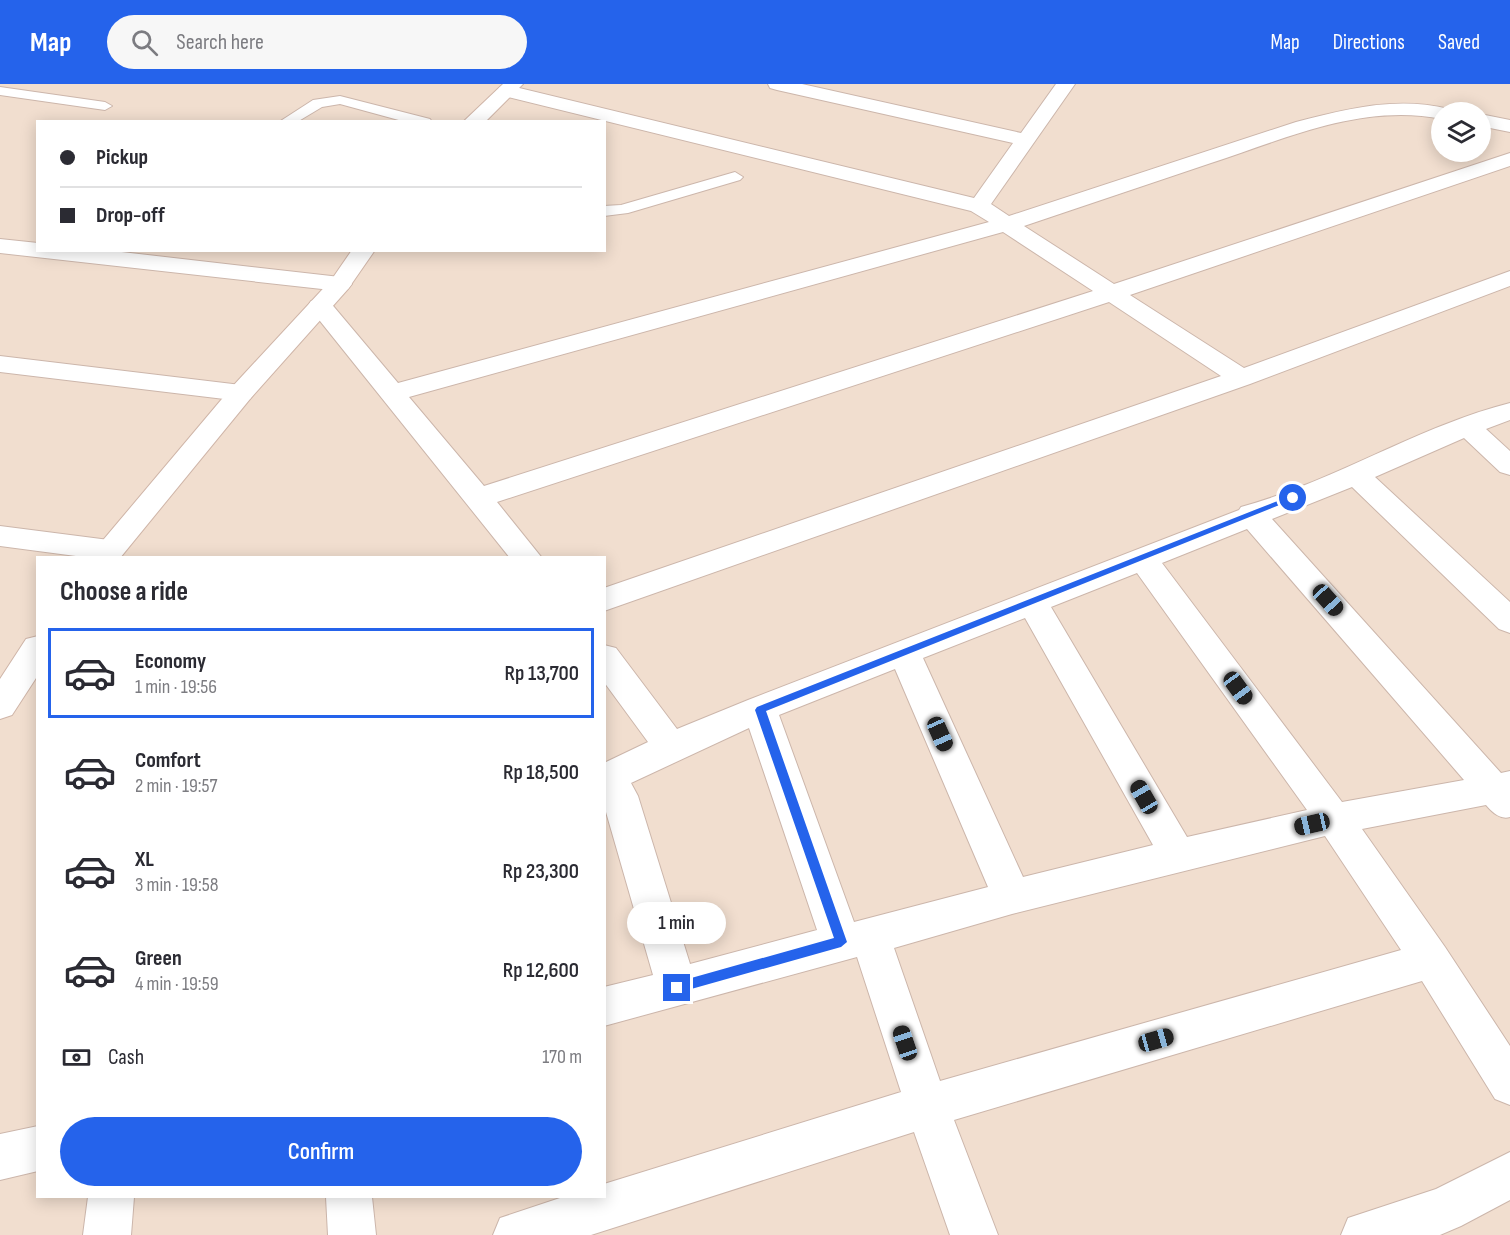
<!DOCTYPE html>
<meta charset="utf-8">
<style>
:root{--surface:#fff;--page:#f7f7f7;--text:#2b2b33;--muted:#7c7c81;--line:#e1e1e2;--accent:#2563eb}
body{margin:0;font-family:"Sofia Sans Condensed",sans-serif;background:var(--page);color:var(--text);height:100vh;display:flex;flex-direction:column;font-size:22px;white-space:nowrap}
*{box-sizing:border-box;margin:0}
p{font-size:20px;color:var(--muted)}
.icon{flex:none;width:33px;height:33px;fill:none;stroke:currentColor;stroke-width:2;stroke-linecap:round;stroke-linejoin:round}
.map{position:relative;flex:1;overflow:hidden}
.panel{position:absolute;left:36px;top:472px;width:570px;height:642px;display:flex;flex-direction:column;background:var(--surface);border-radius:0px;box-shadow:0 3px 15px #0003}
.panel>*{flex:none}
.guide{position:absolute;left:36px;top:36px;width:570px;height:132px;border-radius:0px;box-shadow:0 3px 15px #0003;display:grid;align-content:center;height:132px;padding:0 24px;background:var(--surface)}
.tools{position:absolute;left:1431px;top:18px;display:grid;gap:12px}
.tools a{display:grid;place-items:center;width:60px;height:60px;border-radius:50%;background:var(--surface);box-shadow:0 3px 15px #0003;font-size:30px}
.end{position:absolute;width:27px;height:27px;margin:-14px;border:8px solid #2563eb;background:#fff;box-shadow:0 0 0 3px #fff}
.from{border-radius:50%}
.bubble{position:absolute;height:42px;border-radius:21px;background:var(--surface);box-shadow:0 3px 15px #0003;font-size:20px;font-weight:600;line-height:42px;text-align:center}
.car{position:absolute;width:18px;height:36px;margin:-18px -9px;border-radius:8px;box-shadow:0 0 4px 2px #0007;background:linear-gradient(#222 24%,#8ab4d8 0 40%,#222 0 76%,#8ab4d8 0 86%,#222 0)}
.guide b{display:flex;align-items:center;gap:21px;height:57px;font-size:22px}
.guide b+b{border-top:2px solid var(--line)}
.guide i{width:15px;height:15px;background:var(--text)}
ul{padding:0;list-style:none}
li{display:flex;align-items:center;gap:18px;height:90px;margin:0 12px 9px;padding:0 12px;border:3px solid transparent;border-radius:0px}
li div{flex:1}
li b{display:block;font-size:22px}
li em{font-style:normal;font-weight:600}
li.current{border-color:var(--accent)}
li>.icon{width:54px;height:54px;stroke-width:1.5}
h2{padding:0 24px;font-size:27px;line-height:72px}
.pay{display:flex;align-items:center;gap:15px;height:66px;padding:0 24px;font-size:22px}
.pay p{margin-inline-start:auto}
.cta{display:flex;gap:12px;margin-top:auto;padding:12px 24px}
.cta a{flex:1;height:69px;border-radius:36px;background:var(--accent);color:#fff;font-size:24px;font-weight:600;line-height:69px;text-align:center}
header{display:flex;align-items:center;gap:36px;box-sizing:border-box;height:84px;padding:0 30px;background:var(--accent);color:#fff}
header strong{font-size:28px}
nav{display:flex;gap:33px;margin-inline-start:auto;font-size:21px}
.search{width:420px;height:54px;background:var(--page);display:flex;align-items:center;gap:15px;box-sizing:border-box;padding:0 21px;border-radius:33px;color:var(--muted);font-size:22px}
.map>svg:first-child{display:block}
.residential{fill:#f1decf;fill-rule:evenodd}
.lines{fill:none;stroke-linecap:round;stroke-linejoin:round}
.lane-casing{stroke:#ccb6ab;stroke-width:2}
.street-casing{stroke:#ccb6ab;stroke-width:2}
.secondary-casing{stroke:#cfb5a8;stroke-width:2}
.lane{fill:#fff;fill-rule:evenodd}
.street{fill:#fff;fill-rule:evenodd}
.secondary{fill:#fff;fill-rule:evenodd}
.route{fill:#2563eb}
</style>
<header>
<strong>Map</strong>
<div class="search"><svg class="icon" aria-label="search" viewBox="0 0 24 24"><circle cx="10" cy="10" r="6"/><path d="M15 15l6 6"/></svg>Search here</div>
<nav><a>Map</a><a>Directions</a><a>Saved</a></nav>
</header>
<div class="map">
<svg width="1510" height="1151" viewBox="0 0 1510 1151">
<rect width="100%" height="100%" fill="#faede0"/>
<path class="residential" d="M 0,0 L 1510,0 L 1510,1151 L 0,1151 ZM 1442,28 L 1480,28 L 1480,68 L 1442,68 ZM 38,38 L 604,38 L 604,166 L 38,166 ZM 38,474 L 604,474 L 604,1113 L 38,1113 Z"/>
<g class="lines">
<g class="lane-casing">
<path id="lane" d="M 0,3 L 105,18 L 112,22 L 105,26 L 0,11 Z
M 340,12 L 430,35 L 432,38 L 406,38 L 340,20 L 322,23 L 297,38 L 279,38 L 313,16 Z
M 735,88 L 743,93 L 740,96 L 628,129 L 604,132 L 604,122 L 621,121 Z"/>
</g>
<g class="street-casing">
<path id="street" d="M 768,0 L 802,0 L 1021,49 L 1056,0 L 1075,0 L 991,120 L 1009,132 L 1296,38 C 1347,25 1396,12 1449,25 L 1451,28 L 1442,28 L 1442,35 C 1362,19 1285,55 1211,79 C 1149,100 1086,121 1024,142 L 1114,200 L 1510,69 L 1510,82 L 1130,211 L 1244,284 L 1510,187 L 1510,202 L 1250,300 L 604,527 L 604,504 L 1221,292 L 1109,218 L 497,418 L 542,474 L 510,474 L 308,222 L 311,217 L 320,215 L 329,217 L 398,299 L 989,138 L 971,127 L 500,11 L 497,7 L 500,3 L 507,1 L 974,114 L 1013,59 L 777,6 L 770,4 ZM 1003,148 L 1093,207 L 484,402 L 409,313 Z
M 1480,30 L 1510,36 L 1510,48 L 1480,42 Z
M 0,155 L 38,159 L 38,166 L 104,166 L 340,193 L 348,195 L 352,200 L 348,205 L 340,207 L 0,169 Z
M 0,272 L 241,301 L 250,303 L 254,309 L 250,315 L 241,317 L 0,288 Z
M 1510,319 L 1510,336 L 1486,345 L 1510,367 L 1510,391 L 1500,388 L 1464,354 L 1375,393 L 1510,518 L 1510,549 L 1499,545 L 1352,403 L 1272,435 L 1501,689 L 1510,687 L 1510,733 C 1500,736 1492,728 1486,721 L 1362,745 L 1445,863 L 1510,962 L 1510,1021 L 1495,1015 L 1422,897 L 954,1036 L 998,1151 L 950,1151 L 914,1048 L 591,1151 L 493,1151 L 500,1134 L 563,1113 L 604,1113 L 604,1100 L 901,1008 L 857,873 L 604,942 L 604,903 L 653,891 L 604,721 L 604,679 L 648,658 L 604,598 L 604,561 L 616,564 L 677,645 L 748,616 L 1239,426 L 1241,423 C 1333,398 1419,342 1510,319 ZM 1247,445 L 1464,696 L 1342,718 L 1162,479 ZM 1137,489 L 1307,726 L 1187,753 L 1051,523 ZM 1025,534 L 1153,761 L 1023,793 L 923,574 ZM 895,585 L 988,803 L 854,838 L 779,631 ZM 749,644 L 817,846 L 690,880 L 638,712 L 631,699 ZM 1325,752 L 1401,866 L 940,997 L 894,864 L 1012,830 Z
M 0,442 L 109,456 L 120,459 L 124,466 L 117,474 L 91,474 L 0,462 Z
M 38,1042 L 38,1087 L 0,1096 L 0,1050 Z
M 1510,1068 L 1510,1116 L 1461,1142 L 1440,1151 L 1341,1151 L 1348,1134 L 1436,1105 Z
M 88,1113 L 134,1113 L 131,1151 L 83,1151 Z
M 326,1113 L 372,1113 L 376,1151 L 328,1151 Z"/>
</g>
<g class="secondary-casing">
<path id="secondary" d="M 503,0 L 523,0 L 485,38 L 463,38 Z
M 352,166 L 375,166 L 348,205 L 250,315 L 120,474 L 88,474 L 232,303 L 332,195 Z
M 38,552 L 38,591 L 12,631 L 0,635 L 0,595 L 26,555 Z"/>
</g>
<use href="#lane" class="lane"/>
<use href="#street" class="street"/>
<use href="#secondary" class="secondary"/>
</g>
<path class="route" d="M 1290,412 L 1297,414 L 766,627 L 847,858 L 841,863 L 677,909 L 673,908 L 671,904 L 677,898 L 834,854 L 755,626 L 757,623 Z"/>
</svg>
<div class="tools">
<a><svg class="icon" aria-label="layers" viewBox="0 0 24 24"><path d="M12 4l9 5-9 5-9-5zM3 14l9 5 9-5"/></svg></a>
</div>
<i class="end from" style="left:1293px;top:414px"></i>
<i class="end" style="left:677px;top:904px"></i>
<div class="bubble" style="left:627px;top:818px;width:99px">1 min</div>
<i class="car" style="left:1328px;top:516px;rotate:138deg"></i>
<i class="car" style="left:1238px;top:604px;rotate:144deg"></i>
<i class="car" style="left:940px;top:650px;rotate:156deg"></i>
<i class="car" style="left:1144px;top:713px;rotate:330deg"></i>
<i class="car" style="left:1312px;top:740px;rotate:257deg"></i>
<i class="car" style="left:1156px;top:956px;rotate:74deg"></i>
<i class="car" style="left:905px;top:959px;rotate:341deg"></i>
<div class="guide">
<b><i class="from"></i>Pickup</b>
<b><i></i>Drop-off</b>
</div>
<section class="panel">
<h2>Choose a ride</h2>
<ul>
<li class="current"><svg class="icon" aria-label="car" viewBox="0 0 24 24"><path d="M5 17H2v-5l4-1 3-4h7l3 4 3 1v5h-3M9 17h6M6 11h13"/><circle cx="7" cy="17" r="2"/><circle cx="17" cy="17" r="2"/></svg><div><b>Economy</b><p>1 min · 19:56</p></div><em>Rp 13,700</em></li>
<li><svg class="icon" aria-label="car" viewBox="0 0 24 24"><path d="M5 17H2v-5l4-1 3-4h7l3 4 3 1v5h-3M9 17h6M6 11h13"/><circle cx="7" cy="17" r="2"/><circle cx="17" cy="17" r="2"/></svg><div><b>Comfort</b><p>2 min · 19:57</p></div><em>Rp 18,500</em></li>
<li><svg class="icon" aria-label="car" viewBox="0 0 24 24"><path d="M5 17H2v-5l4-1 3-4h7l3 4 3 1v5h-3M9 17h6M6 11h13"/><circle cx="7" cy="17" r="2"/><circle cx="17" cy="17" r="2"/></svg><div><b>XL</b><p>3 min · 19:58</p></div><em>Rp 23,300</em></li>
<li><svg class="icon" aria-label="car" viewBox="0 0 24 24"><path d="M5 17H2v-5l4-1 3-4h7l3 4 3 1v5h-3M9 17h6M6 11h13"/><circle cx="7" cy="17" r="2"/><circle cx="17" cy="17" r="2"/></svg><div><b>Green</b><p>4 min · 19:59</p></div><em>Rp 12,600</em></li>
</ul>
<div class="pay"><svg class="icon" aria-label="cash" viewBox="0 0 24 24"><path d="M3 7h18v10H3z"/><circle cx="12" cy="12" r="2"/></svg>Cash<p>170 m</p></div>
<div class="cta"><a>Confirm</a></div>
</section>
</div>
